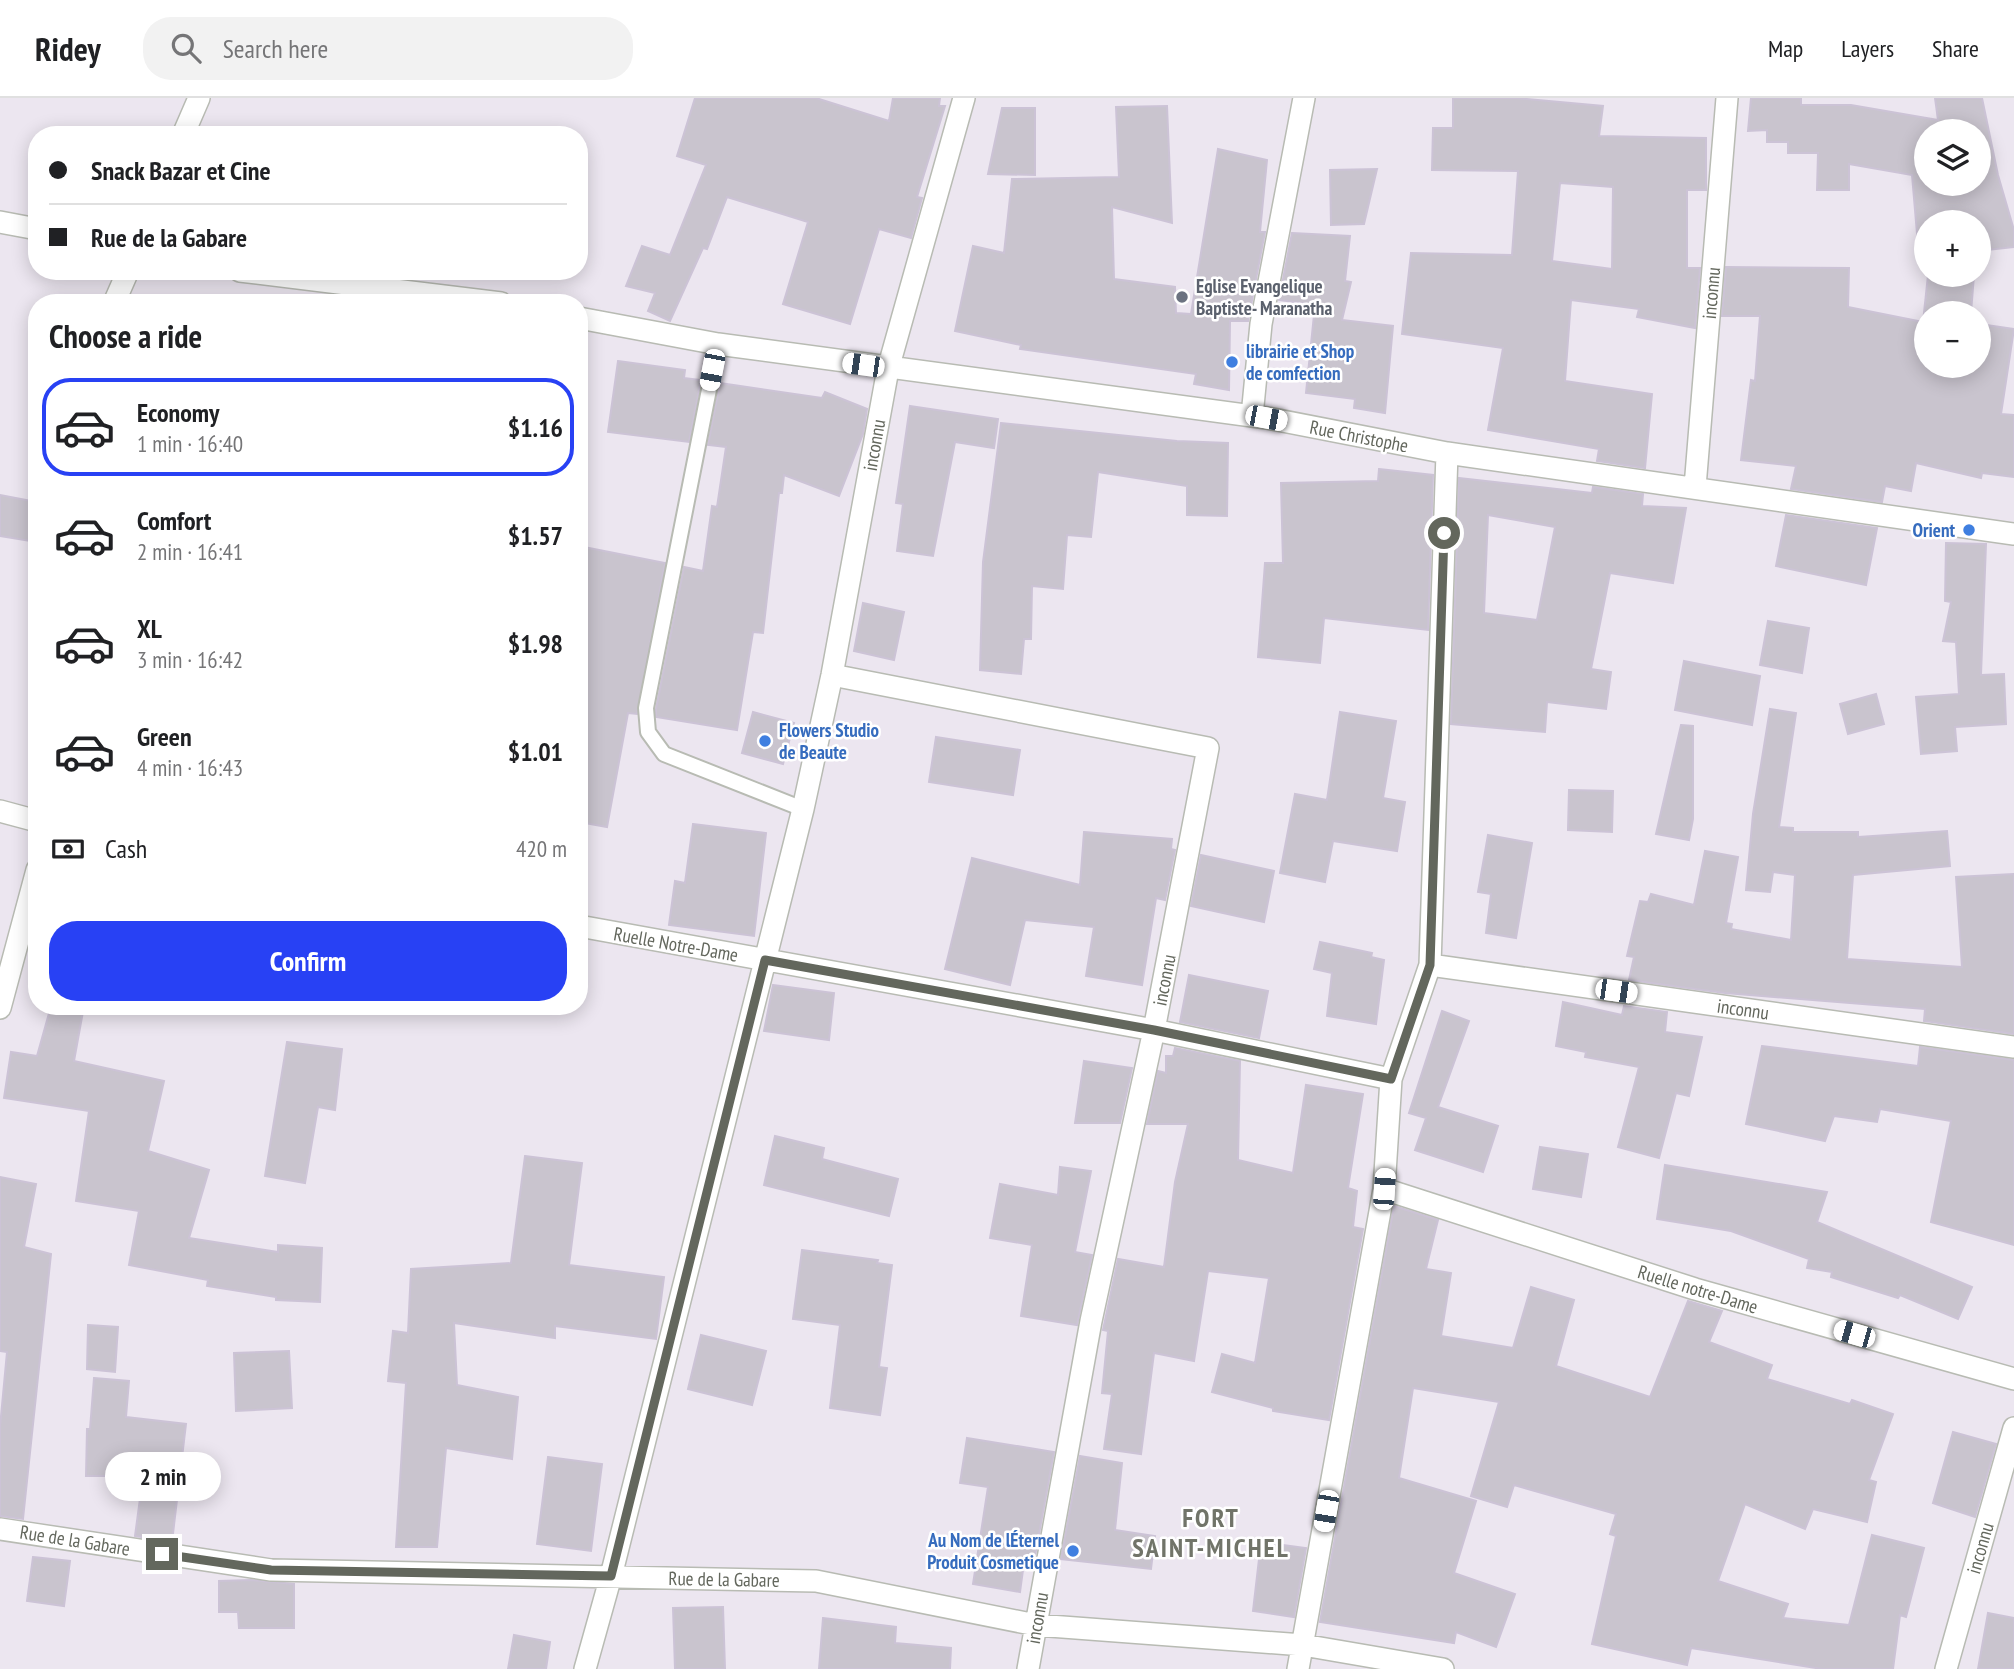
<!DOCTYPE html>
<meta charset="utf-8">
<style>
:root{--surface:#fff;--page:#f2f2f2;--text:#202124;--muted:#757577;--line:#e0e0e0;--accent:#2841f4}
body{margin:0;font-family:"PT Sans Narrow",sans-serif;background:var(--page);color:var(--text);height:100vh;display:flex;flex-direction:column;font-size:26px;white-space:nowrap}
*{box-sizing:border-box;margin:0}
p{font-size:23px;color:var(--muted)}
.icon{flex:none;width:38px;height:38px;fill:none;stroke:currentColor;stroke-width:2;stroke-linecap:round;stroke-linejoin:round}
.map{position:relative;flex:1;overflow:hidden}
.drawer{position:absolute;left:28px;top:196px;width:560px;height:721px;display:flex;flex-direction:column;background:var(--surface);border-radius:28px;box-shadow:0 4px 18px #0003}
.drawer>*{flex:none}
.hud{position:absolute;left:28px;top:28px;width:560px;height:154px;border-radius:28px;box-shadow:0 4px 18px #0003;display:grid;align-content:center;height:154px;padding:0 21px;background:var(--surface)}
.tools{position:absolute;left:1914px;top:21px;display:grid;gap:14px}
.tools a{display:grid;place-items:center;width:77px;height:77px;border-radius:50%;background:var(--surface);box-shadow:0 4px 18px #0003;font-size:35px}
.end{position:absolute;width:32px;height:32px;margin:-16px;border:9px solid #63675d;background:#fff;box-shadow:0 0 0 4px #fff}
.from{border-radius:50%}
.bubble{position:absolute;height:49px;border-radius:24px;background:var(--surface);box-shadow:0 4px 18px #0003;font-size:23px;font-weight:700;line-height:49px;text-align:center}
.car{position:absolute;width:21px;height:42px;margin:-21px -10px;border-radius:9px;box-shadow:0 0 5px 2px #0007;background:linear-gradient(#fff 24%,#345 0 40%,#fff 0 76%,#345 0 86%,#fff 0)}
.hud b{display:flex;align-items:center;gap:24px;height:66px;font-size:26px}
.hud b+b{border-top:2px solid var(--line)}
.hud i{width:18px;height:18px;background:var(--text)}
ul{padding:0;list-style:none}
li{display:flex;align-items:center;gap:21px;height:98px;margin:0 14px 10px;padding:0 7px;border:4px solid transparent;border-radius:28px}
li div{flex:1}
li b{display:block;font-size:26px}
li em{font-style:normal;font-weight:700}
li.current{border-color:var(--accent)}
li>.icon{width:63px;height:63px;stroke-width:1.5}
h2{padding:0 21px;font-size:32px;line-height:84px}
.pay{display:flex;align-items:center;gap:18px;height:77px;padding:0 21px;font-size:26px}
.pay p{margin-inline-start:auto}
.action{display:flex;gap:14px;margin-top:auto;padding:14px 21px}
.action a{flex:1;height:80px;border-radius:28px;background:var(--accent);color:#fff;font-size:28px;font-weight:700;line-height:80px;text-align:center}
header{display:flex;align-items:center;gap:42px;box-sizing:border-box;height:98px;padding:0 35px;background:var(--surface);border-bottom:2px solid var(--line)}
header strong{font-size:33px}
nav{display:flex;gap:38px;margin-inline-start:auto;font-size:24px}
.search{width:490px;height:63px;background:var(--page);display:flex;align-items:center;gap:18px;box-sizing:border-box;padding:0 24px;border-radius:28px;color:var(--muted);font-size:26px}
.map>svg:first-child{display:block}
.building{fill:#c9c4ce;stroke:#ccc3d6;stroke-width:2;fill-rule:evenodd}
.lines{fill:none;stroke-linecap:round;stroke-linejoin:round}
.service-casing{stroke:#b8bbb3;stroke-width:18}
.minor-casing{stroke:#b8bbb3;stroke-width:24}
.service{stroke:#fff;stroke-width:14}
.minor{stroke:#fff;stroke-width:21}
.route{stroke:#63675d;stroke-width:9}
.worship-dot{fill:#6b7280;stroke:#fff;stroke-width:2.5}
.shop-dot{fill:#3f7fe0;stroke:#fff;stroke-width:2.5}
.labels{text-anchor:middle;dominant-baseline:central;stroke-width:5;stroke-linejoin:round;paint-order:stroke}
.worship-label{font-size:19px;font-weight:bold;fill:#5b616d;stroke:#fff;text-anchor:start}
.street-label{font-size:19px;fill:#63675d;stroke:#fff}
.shop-label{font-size:19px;font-weight:bold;fill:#366cbe;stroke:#fff;text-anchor:start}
.district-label{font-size:26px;font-weight:bold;letter-spacing:2px;fill:#717469;stroke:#fff}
</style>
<header>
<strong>Ridey</strong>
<div class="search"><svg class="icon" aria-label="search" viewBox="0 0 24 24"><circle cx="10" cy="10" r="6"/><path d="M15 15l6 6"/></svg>Search here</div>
<nav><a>Map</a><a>Layers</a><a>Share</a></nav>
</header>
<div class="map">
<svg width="2014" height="1571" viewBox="0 0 2014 1571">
<rect width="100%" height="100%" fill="#ece6f0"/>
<path class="building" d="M 695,0 L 816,0 L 889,23 L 893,0 L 940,0 L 939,8 L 945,8 L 917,99 L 922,100 L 911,140 L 879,131 L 850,226 L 783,206 L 808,124 L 727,99 L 707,151 L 703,150 L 670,223 L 648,213 L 655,195 L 626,188 L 642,148 L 670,157 L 706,67 L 677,58 Z
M 1453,0 L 1516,0 L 1603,8 L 1599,38 L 1706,40 L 1706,92 L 1687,92 L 1687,170 L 1700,170 L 1695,230 L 1637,219 L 1639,211 L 1571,202 L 1565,283 L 1652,296 L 1645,370 L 1597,363 L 1599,351 L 1488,332 L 1503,250 L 1402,236 L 1411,155 L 1512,157 L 1518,73 L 1432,72 L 1433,30 L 1453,30 ZM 1560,85 L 1613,89 L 1612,171 L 1552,163 Z
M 1751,0 L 1801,0 L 1801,7 L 1851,7 L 1938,22 L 1935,0 L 1982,0 L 1998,77 L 2014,132 L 2014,149 L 1979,153 L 1979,124 L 1927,124 L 1927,158 L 1919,159 L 1912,77 L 1849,66 L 1849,92 L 1817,92 L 1818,55 L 1788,55 L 1788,44 L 1767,44 L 1767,32 L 1748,33 ZM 1927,33 L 1979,33 L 1979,86 L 1927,86 Z
M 1167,8 L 1172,125 L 1112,109 L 1114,181 L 1175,189 L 1176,215 L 1191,216 L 1218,51 L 1267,62 L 1260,134 L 1265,134 L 1248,223 L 1230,223 L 1229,292 L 1194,286 L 1196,276 L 1020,251 L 1021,247 L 955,233 L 973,148 L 1004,155 L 1012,81 L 1119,79 L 1116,9 Z
M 1002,10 L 1035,10 L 1035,77 L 988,76 Z
M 1377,71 L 1364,126 L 1331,127 L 1330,72 Z
M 1292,135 L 1350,138 L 1345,183 L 1351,184 L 1342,222 L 1393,228 L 1385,315 L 1354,310 L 1355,301 L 1306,295 L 1315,207 L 1279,202 Z
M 1726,169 L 1849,170 L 1848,209 L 1923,224 L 1928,177 L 1974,177 L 1971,215 L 1927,215 L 1927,268 L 1979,268 L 1979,226 L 2014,231 L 2001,316 L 2014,317 L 2014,379 L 1982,375 L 1981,380 L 1916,365 L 1911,393 L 1885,388 L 1882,404 L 1791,391 L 1796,368 L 1741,362 L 1751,282 L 1755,283 L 1760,218 L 1722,218 Z
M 618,263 L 685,272 L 684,280 L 701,282 L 689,344 L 608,334 Z
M 720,285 L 822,300 L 825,294 L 867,311 L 863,336 L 839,398 L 784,377 L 782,395 L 779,395 L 763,535 L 753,534 L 737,632 L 656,619 L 656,611 L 684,469 L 703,473 L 712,408 L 717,409 L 726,349 L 708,347 Z
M 910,308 L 998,321 L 994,350 L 955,344 L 933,458 L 897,453 L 903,406 L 896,405 Z
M 1001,325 L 1177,343 L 1228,345 L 1227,418 L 1187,417 L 1187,388 L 1098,374 L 1091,439 L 1067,437 L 1063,491 L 1032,488 L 1031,541 L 1024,541 L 1021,576 L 980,572 L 983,464 Z
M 1379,371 L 1433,377 L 1428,532 L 1324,520 L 1320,565 L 1258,559 L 1265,465 L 1283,465 L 1281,385 L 1378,383 Z
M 1459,380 L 1592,395 L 1593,389 L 1643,396 L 1642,408 L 1686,410 L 1673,485 L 1610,475 L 1591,571 L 1611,574 L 1606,611 L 1547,604 L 1545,634 L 1451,626 ZM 1488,417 L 1555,429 L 1537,522 L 1484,515 Z
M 0,397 L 37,404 L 37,444 L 0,438 Z
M 1786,417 L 1877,430 L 1866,487 L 1776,468 Z
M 1946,445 L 1986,446 L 1981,577 L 2004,576 L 2006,626 L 1955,629 L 1957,653 L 1921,656 L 1916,599 L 1959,596 L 1956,544 L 1943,543 L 1951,504 L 1945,503 Z
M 579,448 L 665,465 L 637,616 L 628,615 L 607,729 L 579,724 Z
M 863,505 L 904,514 L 894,562 L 854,553 Z
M 1768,523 L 1809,530 L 1802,575 L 1760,567 Z
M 1684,563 L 1760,578 L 1752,627 L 1675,612 Z
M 1876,596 L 1884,626 L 1848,636 L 1840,606 Z
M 1770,611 L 1796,615 L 1779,729 L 1793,730 L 1793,734 L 1858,734 L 1858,739 L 1947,733 L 1950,768 L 1853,777 L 1847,861 L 1962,869 L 1956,779 L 2014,776 L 2014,936 L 1924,923 L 1925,911 L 1725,895 L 1629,882 L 1634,859 L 1627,858 L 1640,803 L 1648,804 L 1651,796 L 1694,807 L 1705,753 L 1738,759 L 1726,825 L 1732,826 L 1731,831 L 1791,842 L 1795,777 L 1773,774 L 1770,794 L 1746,792 L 1753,716 Z
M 753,614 L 794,625 L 783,666 L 742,655 Z
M 1340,614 L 1396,623 L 1383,700 L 1405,704 L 1397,753 L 1333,743 L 1325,784 L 1280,775 L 1295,696 L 1327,702 Z
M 1681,627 L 1693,628 L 1693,721 L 1689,742 L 1656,736 Z
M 936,639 L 1020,652 L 1013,697 L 929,684 Z
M 1569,692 L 1613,693 L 1612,734 L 1568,732 Z
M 693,726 L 766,735 L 754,838 L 669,827 L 675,783 L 685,785 Z
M 1084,734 L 1172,741 L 1171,751 L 1175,752 L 1165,802 L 1156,800 L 1142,887 L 1086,878 L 1094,829 L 1025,822 L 1010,887 L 945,871 L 972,760 L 1080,787 Z
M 1488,737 L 1532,745 L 1516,840 L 1486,835 L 1491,796 L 1478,794 Z
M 1201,757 L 1274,773 L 1264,824 L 1191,808 Z
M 1320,844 L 1372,855 L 1371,859 L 1384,862 L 1376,926 L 1327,918 L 1332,875 L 1314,871 Z
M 1189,877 L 1268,893 L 1259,940 L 1180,924 Z
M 773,887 L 834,895 L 829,942 L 764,933 Z
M 1563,904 L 1622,917 L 1624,908 L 1667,914 L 1665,934 L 1702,939 L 1689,998 L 1676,995 L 1659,1060 L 1618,1049 L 1639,969 L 1585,959 L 1586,954 L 1556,948 Z
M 51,908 L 84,908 L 74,963 L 164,983 L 148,1053 L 209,1072 L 189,1140 L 278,1154 L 278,1147 L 322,1150 L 320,1204 L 276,1202 L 276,1199 L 207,1188 L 208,1182 L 129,1167 L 139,1113 L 76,1103 L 89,1013 L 4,1000 L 11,954 L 37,958 Z
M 1442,913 L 1469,923 L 1438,1009 L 1498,1028 L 1483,1074 L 1415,1052 L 1426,1020 L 1409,1015 Z
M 287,944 L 342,951 L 335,1012 L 318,1009 L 305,1085 L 265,1078 Z
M 1762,948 L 1918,968 L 1920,949 L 2014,962 L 2014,1147 L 1931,1124 L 1951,1023 L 1880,1011 L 1877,1024 L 1834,1018 L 1825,1043 L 1746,1026 Z
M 1175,950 L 1240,963 L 1238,1062 L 1293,1075 L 1306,987 L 1363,996 L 1348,1090 L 1357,1093 L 1353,1129 L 1363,1131 L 1329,1322 L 1273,1313 L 1273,1310 L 1212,1294 L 1222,1256 L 1255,1265 L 1269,1180 L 1208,1173 L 1194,1263 L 1154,1255 L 1141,1356 L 1104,1351 L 1112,1296 L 1102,1295 L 1108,1233 L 1103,1232 L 1118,1161 L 1164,1169 L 1175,1084 L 1188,1026 L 1147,1026 L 1158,973 L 1166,975 L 1166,958 L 1173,958 Z
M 1084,963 L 1132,970 L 1120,1025 L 1075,1025 Z
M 775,1038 L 824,1050 L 822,1061 L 898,1081 L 889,1118 L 764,1087 Z
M 1540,1049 L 1588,1056 L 1581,1099 L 1533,1091 Z
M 525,1058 L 582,1065 L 569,1167 L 664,1179 L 656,1241 L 555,1228 L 555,1240 L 454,1225 L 457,1287 L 518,1299 L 512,1361 L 446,1350 L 437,1449 L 396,1449 L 406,1285 L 388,1283 L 393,1233 L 408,1235 L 411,1171 L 511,1165 Z
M 1665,1067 L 1827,1094 L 1817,1124 L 1972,1189 L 1958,1221 L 1900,1197 L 1898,1200 L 1831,1179 L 1832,1174 L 1807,1170 L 1809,1161 L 1731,1133 L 1657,1121 Z
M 1060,1069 L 1091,1073 L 1075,1154 L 1092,1157 L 1077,1227 L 1021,1218 L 1032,1147 L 990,1140 L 1000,1086 L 1058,1097 Z
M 0,1079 L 36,1086 L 24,1149 L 51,1156 L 23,1421 L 0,1418 L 0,1329 L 7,1254 L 0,1253 Z
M 1394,1108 L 1438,1122 L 1426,1171 L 1451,1175 L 1441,1238 L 1513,1250 L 1531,1189 L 1574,1202 L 1556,1268 L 1650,1299 L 1688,1203 L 1722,1213 L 1709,1244 L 1772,1267 L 1767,1281 L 1850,1306 L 1852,1302 L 1893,1316 L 1869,1382 L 1876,1384 L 1867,1424 L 1813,1411 L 1805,1431 L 1745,1406 L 1718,1483 L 1788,1506 L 1783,1520 L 1849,1527 L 1872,1437 L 1924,1450 L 1906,1519 L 1900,1517 L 1893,1571 L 1822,1571 L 1691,1550 L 1687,1567 L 1592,1546 L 1616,1438 L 1610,1436 L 1616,1416 L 1514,1387 L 1507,1409 L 1471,1398 L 1499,1304 L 1413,1290 L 1399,1380 L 1476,1403 L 1454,1475 L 1515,1496 L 1496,1549 L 1456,1534 L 1454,1545 L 1320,1524 Z
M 802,1152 L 878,1162 L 877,1165 L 892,1167 L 879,1269 L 887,1270 L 880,1317 L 830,1310 L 840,1227 L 793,1221 Z
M 88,1227 L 118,1229 L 115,1274 L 87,1271 Z
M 701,1237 L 766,1253 L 752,1307 L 688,1291 Z
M 289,1253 L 292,1310 L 236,1313 L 234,1255 Z
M 94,1280 L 129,1283 L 126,1319 L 186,1326 L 172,1444 L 135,1438 L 143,1378 L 86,1378 L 87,1331 L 90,1331 Z
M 1953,1334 L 1996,1346 L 1975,1419 L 1933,1405 Z
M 967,1340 L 1054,1354 L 1035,1458 L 1025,1457 L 1020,1494 L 973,1486 L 988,1389 L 960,1385 Z
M 1080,1358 L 1122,1365 L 1115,1432 L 1155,1438 L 1151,1471 L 1061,1461 Z
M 548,1359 L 602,1366 L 591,1453 L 537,1446 Z
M 1261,1444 L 1306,1450 L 1294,1519 L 1253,1513 Z
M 33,1459 L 70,1463 L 64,1508 L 27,1503 Z
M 251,1482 L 294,1486 L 294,1530 L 239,1530 L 238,1514 L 219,1514 L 219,1483 Z
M 723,1509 L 725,1571 L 675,1571 L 673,1510 Z
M 1988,1515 L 2014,1520 L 2014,1571 L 1978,1571 Z
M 823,1520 L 896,1529 L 895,1545 L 951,1550 L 950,1571 L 819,1571 Z
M 514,1537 L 550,1544 L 546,1571 L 508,1571 Z"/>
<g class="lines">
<g class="service-casing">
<path id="service" d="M 718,246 L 646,610 L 648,634 L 664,656 L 803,711"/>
</g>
<g class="minor-casing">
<path id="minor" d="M 183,37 L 199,0
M 0,124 L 37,131
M 240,173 L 501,205
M 114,205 L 128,173
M 579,220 L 718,246 L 1267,320 L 1447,355 L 2014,436
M 1252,318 L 1261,226 L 1304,0
M 1695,389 L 1727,0
M 832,577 L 1208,650 L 1154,932 L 1091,1223 L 1028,1571
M 0,713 L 37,723
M 579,828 L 1154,932 L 1391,981
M 1430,867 L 2014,949
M 0,910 L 37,772
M 1384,1091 L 1695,1191 L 2014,1281
M 0,1431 L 271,1472 L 816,1483 L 1036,1527 L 1303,1547 L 1443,1571
M 585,1571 L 611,1478 L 803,711 L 832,577 L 888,271 L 964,0
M 1298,1571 L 1384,1091 L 1391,981 L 1430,867 L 1447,355
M 1946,1571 L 2014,1330"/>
</g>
<use href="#service" class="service"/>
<use href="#minor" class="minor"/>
</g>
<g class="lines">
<path class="route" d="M 162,1456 L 271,1472 L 611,1478 L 765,862 L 1154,932 L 1391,981 L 1430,867 L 1444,435"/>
</g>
<circle class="worship-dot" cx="1182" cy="199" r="7"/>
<g class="shop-dot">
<circle cx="1232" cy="264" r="7"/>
<circle cx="1969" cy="432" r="7"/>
<circle cx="765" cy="643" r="7"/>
<circle cx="1073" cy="1453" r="7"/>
</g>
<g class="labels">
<g class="worship-label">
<text x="1196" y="188">Eglise Evangelique<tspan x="1196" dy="22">Baptiste- Maranatha</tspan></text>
</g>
<g class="street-label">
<text transform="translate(1711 195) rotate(-85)">inconnu</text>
<text transform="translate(1359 338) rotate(11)">Rue Christophe</text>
<text transform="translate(874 347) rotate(-80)">inconnu</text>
<text transform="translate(676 846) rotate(10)">Ruelle Notre-Dame</text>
<text transform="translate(1164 882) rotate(-79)">inconnu</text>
<text transform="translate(1743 911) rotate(8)">inconnu</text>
<text transform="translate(1698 1191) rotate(17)">Ruelle notre-Dame</text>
<text transform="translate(75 1442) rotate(9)">Rue de la Gabare</text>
<text transform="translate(1980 1450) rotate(-74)">inconnu</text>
<text transform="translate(724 1481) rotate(1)">Rue de la Gabare</text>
<text transform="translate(1037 1520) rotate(-80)">inconnu</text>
</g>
<g class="shop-label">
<text x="1246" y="253">librairie et Shop<tspan x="1246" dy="22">de comfection</tspan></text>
<text x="1955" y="432" text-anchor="end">Orient</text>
<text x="779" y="632">Flowers Studio<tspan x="779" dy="22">de Beaute</tspan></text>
<text x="1059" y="1442" text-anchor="end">Au Nom de lÉternel<tspan x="1059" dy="22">Produit Cosmetique</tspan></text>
</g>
<g class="district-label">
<text x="1211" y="1419">FORT<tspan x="1211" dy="30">SAINT-MICHEL</tspan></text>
</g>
</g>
</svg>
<div class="tools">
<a><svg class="icon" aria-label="layers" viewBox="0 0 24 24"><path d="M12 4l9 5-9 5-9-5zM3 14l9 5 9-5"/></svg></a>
<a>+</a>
<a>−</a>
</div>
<i class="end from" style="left:1444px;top:435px"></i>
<i class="end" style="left:162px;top:1456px"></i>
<div class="bubble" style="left:105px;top:1354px;width:116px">2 min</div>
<i class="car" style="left:863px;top:267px;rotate:278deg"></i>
<i class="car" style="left:712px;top:272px;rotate:191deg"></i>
<i class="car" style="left:1266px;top:320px;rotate:101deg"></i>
<i class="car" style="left:1616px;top:893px;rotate:98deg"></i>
<i class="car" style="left:1384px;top:1091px;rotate:4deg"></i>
<i class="car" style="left:1854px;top:1236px;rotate:286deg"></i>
<i class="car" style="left:1326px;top:1413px;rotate:190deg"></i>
<div class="hud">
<b><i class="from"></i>Snack Bazar et Cine</b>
<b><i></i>Rue de la Gabare</b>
</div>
<section class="drawer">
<h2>Choose a ride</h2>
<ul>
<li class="current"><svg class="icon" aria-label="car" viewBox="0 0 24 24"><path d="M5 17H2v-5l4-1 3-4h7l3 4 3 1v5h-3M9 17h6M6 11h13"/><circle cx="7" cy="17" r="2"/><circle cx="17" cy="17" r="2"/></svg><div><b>Economy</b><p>1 min · 16:40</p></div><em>$1.16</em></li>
<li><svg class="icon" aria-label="car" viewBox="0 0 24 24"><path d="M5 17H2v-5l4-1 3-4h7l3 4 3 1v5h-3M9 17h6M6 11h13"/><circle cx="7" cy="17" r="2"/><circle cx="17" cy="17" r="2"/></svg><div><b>Comfort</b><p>2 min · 16:41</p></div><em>$1.57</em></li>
<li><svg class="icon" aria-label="car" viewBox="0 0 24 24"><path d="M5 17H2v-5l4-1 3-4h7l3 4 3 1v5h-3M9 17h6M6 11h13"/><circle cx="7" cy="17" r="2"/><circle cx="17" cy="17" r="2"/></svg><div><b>XL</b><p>3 min · 16:42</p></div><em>$1.98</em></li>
<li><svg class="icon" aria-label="car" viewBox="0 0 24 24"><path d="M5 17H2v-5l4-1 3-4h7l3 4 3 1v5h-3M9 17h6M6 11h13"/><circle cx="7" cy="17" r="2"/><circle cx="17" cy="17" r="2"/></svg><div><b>Green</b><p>4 min · 16:43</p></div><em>$1.01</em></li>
</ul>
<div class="pay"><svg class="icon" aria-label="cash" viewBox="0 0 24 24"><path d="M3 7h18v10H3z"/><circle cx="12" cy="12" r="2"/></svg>Cash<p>420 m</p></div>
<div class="action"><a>Confirm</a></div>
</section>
</div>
